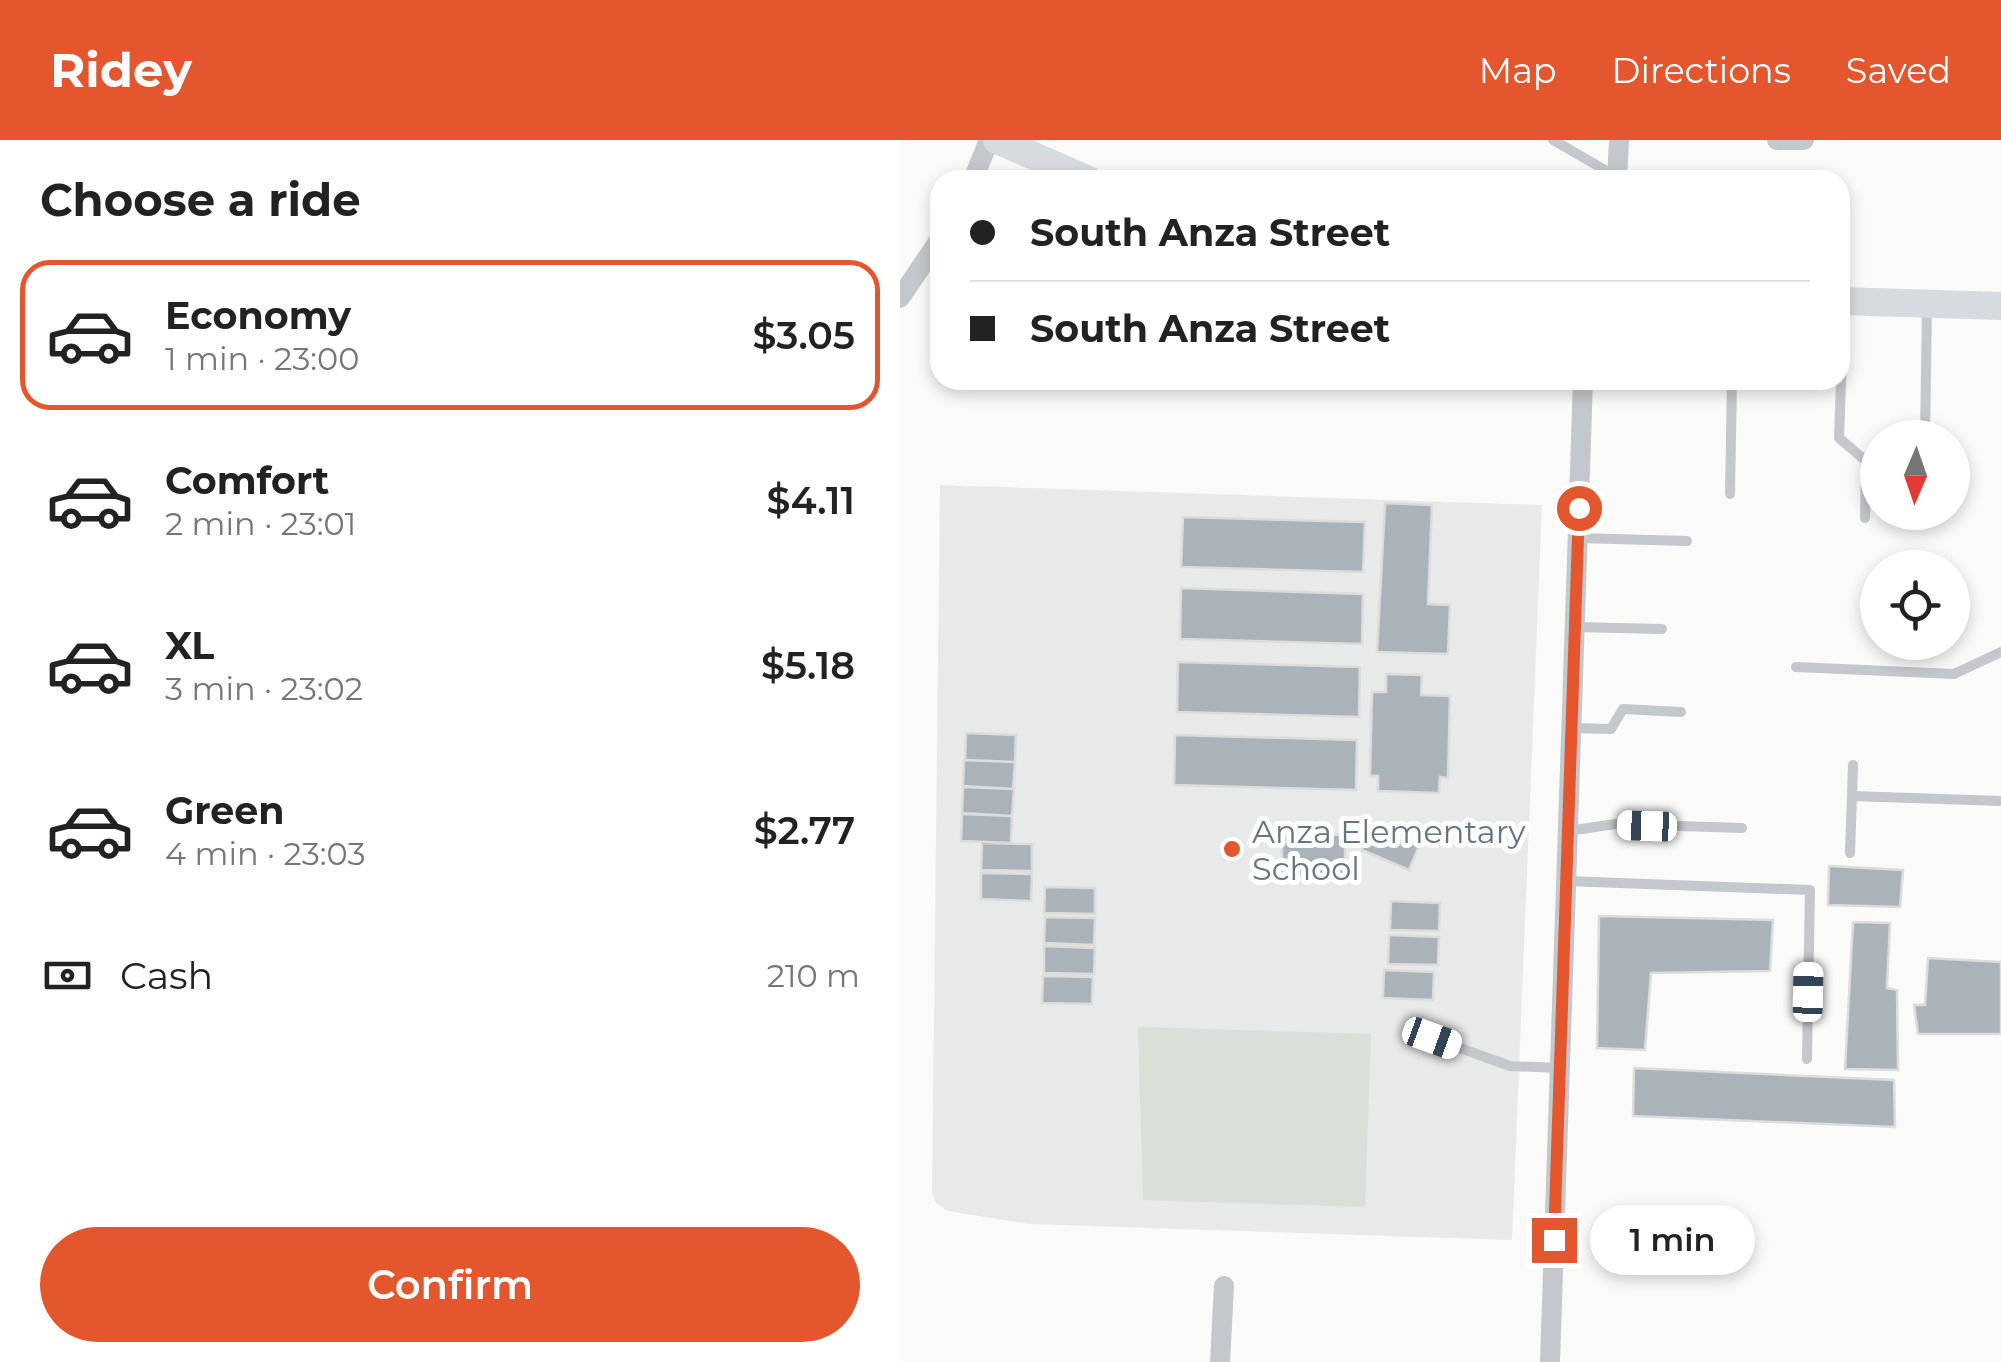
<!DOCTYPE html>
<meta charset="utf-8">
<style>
:root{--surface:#fff;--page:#f2f2f2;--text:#222;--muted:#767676;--line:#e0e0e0;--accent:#e4572e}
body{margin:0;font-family:Montserrat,sans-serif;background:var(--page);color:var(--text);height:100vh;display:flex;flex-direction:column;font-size:38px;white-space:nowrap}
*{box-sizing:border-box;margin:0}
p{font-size:32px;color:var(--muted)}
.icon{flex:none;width:55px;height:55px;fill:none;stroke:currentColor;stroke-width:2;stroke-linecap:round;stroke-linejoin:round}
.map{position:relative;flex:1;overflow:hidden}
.sheet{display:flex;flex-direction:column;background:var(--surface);width:900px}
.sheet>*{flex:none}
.top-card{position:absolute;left:30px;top:30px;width:920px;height:220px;border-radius:30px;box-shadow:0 5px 15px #0003;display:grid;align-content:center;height:220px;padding:0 40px;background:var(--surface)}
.needle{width:65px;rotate:182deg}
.tools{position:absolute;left:960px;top:280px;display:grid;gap:20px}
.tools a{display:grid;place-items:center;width:110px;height:110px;border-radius:50%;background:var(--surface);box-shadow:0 5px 15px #0003;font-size:50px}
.end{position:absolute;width:45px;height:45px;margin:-22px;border:12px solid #e4572e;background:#fff;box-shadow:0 0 0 5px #fff}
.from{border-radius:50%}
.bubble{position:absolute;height:70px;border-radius:35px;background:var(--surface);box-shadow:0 5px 15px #0003;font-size:32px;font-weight:600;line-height:70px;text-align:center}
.car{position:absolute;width:30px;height:60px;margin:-30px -15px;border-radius:12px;box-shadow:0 0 8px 2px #0007;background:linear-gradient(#fff 24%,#345 0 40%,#fff 0 76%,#345 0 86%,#fff 0)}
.top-card b{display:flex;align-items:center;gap:35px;height:95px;font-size:38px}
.top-card b+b{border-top:2px solid var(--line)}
.top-card i{width:25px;height:25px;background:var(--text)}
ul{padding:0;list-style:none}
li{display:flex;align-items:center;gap:30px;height:150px;margin:0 20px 15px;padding:0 20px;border:5px solid transparent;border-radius:30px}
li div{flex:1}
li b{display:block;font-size:38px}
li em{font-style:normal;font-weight:600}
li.selected{border-color:var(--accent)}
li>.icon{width:90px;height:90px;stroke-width:1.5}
h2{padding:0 40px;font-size:45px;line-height:120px}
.pay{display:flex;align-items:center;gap:25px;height:110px;padding:0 40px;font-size:38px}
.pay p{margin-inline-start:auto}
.cta{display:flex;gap:20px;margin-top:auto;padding:20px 40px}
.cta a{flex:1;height:115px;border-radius:60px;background:var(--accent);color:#fff;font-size:40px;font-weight:600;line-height:115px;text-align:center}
header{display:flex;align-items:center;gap:60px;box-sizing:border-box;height:140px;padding:0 50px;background:var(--accent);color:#fff}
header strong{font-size:48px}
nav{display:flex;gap:55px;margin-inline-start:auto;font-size:35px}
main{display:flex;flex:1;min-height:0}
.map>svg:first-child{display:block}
.built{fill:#e8e9e9}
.green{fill:#dadfd7}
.building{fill:#aab3b9;stroke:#dcdcda;stroke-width:2.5}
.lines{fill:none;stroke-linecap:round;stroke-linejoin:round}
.lane{stroke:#c3c8cc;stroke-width:10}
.street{stroke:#c3c8cc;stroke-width:20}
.secondary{stroke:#d6dbdf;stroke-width:28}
.route{stroke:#e4572e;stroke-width:12}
.poi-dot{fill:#e4572e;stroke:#fff;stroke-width:4}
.labels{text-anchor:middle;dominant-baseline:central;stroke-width:10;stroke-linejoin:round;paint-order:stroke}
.poi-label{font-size:32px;fill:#657683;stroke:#fff;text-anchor:start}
</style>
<header>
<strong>Ridey</strong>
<nav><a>Map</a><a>Directions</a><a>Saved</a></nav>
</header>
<main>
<section class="sheet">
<h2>Choose a ride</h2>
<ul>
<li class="selected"><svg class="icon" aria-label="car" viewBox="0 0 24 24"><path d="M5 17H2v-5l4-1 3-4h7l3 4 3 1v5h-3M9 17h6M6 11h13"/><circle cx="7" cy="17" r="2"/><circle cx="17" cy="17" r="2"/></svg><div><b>Economy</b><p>1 min · 23:00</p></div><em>$3.05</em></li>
<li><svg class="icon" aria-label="car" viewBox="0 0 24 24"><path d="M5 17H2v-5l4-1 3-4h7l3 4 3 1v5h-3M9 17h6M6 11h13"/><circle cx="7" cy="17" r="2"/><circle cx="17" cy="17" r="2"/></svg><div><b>Comfort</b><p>2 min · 23:01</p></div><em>$4.11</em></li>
<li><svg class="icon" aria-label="car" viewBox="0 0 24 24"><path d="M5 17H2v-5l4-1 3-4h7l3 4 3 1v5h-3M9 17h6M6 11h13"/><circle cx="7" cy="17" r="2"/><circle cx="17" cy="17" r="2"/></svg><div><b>XL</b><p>3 min · 23:02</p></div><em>$5.18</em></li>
<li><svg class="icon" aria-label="car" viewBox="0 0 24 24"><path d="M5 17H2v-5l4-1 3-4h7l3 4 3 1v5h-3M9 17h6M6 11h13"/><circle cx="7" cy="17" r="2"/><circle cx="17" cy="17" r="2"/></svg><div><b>Green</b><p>4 min · 23:03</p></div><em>$2.77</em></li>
</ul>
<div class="pay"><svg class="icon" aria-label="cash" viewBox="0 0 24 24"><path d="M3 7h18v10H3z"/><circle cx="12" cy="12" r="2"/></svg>Cash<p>210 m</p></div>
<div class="cta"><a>Confirm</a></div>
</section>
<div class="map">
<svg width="1101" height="1222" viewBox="0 0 1101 1222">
<rect width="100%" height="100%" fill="#fafaf8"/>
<path class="built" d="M 40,345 L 642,365 L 612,1100 L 129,1084 L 48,1071 L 36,1063 L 32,1053 Z"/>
<path class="green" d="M 238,887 L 471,894 L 465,1067 L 243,1060 Z"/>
<path class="building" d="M 485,363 L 532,365 L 528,464 L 550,465 L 548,514 L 477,512 Z
M 283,377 L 465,382 L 463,432 L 281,427 Z
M 281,448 L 463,454 L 462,504 L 280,499 Z
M 278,522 L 460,527 L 459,577 L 277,572 Z
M 486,534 L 522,535 L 521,555 L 550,556 L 548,638 L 540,637 L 539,653 L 478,651 L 478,636 L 470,636 L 472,552 L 486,552 Z
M 66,593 L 116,595 L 115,622 L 65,620 Z
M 275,595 L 457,600 L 456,650 L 274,645 Z
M 64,620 L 115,622 L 113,649 L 63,646 Z
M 63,647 L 114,649 L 112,676 L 62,673 Z
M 62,674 L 112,676 L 111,703 L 61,701 Z
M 473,686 L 519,706 L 509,730 L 462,710 Z
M 382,695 L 445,695 L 445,736 L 382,736 Z
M 82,703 L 132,704 L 132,731 L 81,730 Z
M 929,726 L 1003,730 L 1000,767 L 928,765 Z
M 81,733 L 132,734 L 131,761 L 81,759 Z
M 145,747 L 195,748 L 195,774 L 144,773 Z
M 491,761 L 540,763 L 539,791 L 490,790 Z
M 699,776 L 873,780 L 870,831 L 751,833 L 745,910 L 697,908 Z
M 145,777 L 195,778 L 194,805 L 144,803 Z
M 953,782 L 990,783 L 987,848 L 997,850 L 998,930 L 945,929 Z
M 489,795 L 539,797 L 538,825 L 488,824 Z
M 144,806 L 195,808 L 194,834 L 144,833 Z
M 1028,818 L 1101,822 L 1101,894 L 1018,894 L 1014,865 L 1025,865 Z
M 484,830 L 534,832 L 533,860 L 483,858 Z
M 143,836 L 193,837 L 192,864 L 142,863 Z
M 734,928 L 994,940 L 995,987 L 733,976 Z"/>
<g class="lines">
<path class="lane" d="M 653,0 L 717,37
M 944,162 L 939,298 L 966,321 L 965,378
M 1025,298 L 1027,165
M 830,354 L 832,240
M 678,398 L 787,401
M 675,487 L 762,489
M 896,527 L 1054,534 L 1101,512
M 671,588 L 711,589 L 723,569 L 781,572
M 953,625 L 952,656 L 1101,661
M 668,691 L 715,684 L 842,688
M 950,713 L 952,656
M 667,741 L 910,750 L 907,919
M 532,898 L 610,926 L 660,928"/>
<path class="street" d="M 877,0 L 904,0
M 73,40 L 89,0
M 717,40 L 719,0
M 0,158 L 40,99
M 320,1222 L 324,1146
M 650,1222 L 683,240"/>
<path class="secondary" d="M 97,0 L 189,40
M 940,161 L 1101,166"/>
</g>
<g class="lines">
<path class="route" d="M 654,1100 L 679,368"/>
</g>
<circle class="poi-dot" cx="332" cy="709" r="10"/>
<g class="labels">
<g class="poi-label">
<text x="352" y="691">Anza Elementary<tspan x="352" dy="37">School</tspan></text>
</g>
</g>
</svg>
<div class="tools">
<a><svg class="needle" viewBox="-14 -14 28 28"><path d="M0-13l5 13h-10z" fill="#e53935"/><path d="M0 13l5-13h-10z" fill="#767676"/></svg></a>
<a><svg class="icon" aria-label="locate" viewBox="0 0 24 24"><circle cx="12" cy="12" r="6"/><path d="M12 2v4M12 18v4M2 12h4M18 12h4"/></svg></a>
</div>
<i class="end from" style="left:679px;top:368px"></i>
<i class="end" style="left:654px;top:1100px"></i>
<div class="bubble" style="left:690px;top:1065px;width:165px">1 min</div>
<i class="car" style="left:747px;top:686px;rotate:272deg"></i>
<i class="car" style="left:908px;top:852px;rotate:1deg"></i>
<i class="car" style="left:532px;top:898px;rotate:110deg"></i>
<div class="top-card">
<b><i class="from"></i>South Anza Street</b>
<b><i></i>South Anza Street</b>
</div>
</div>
</main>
